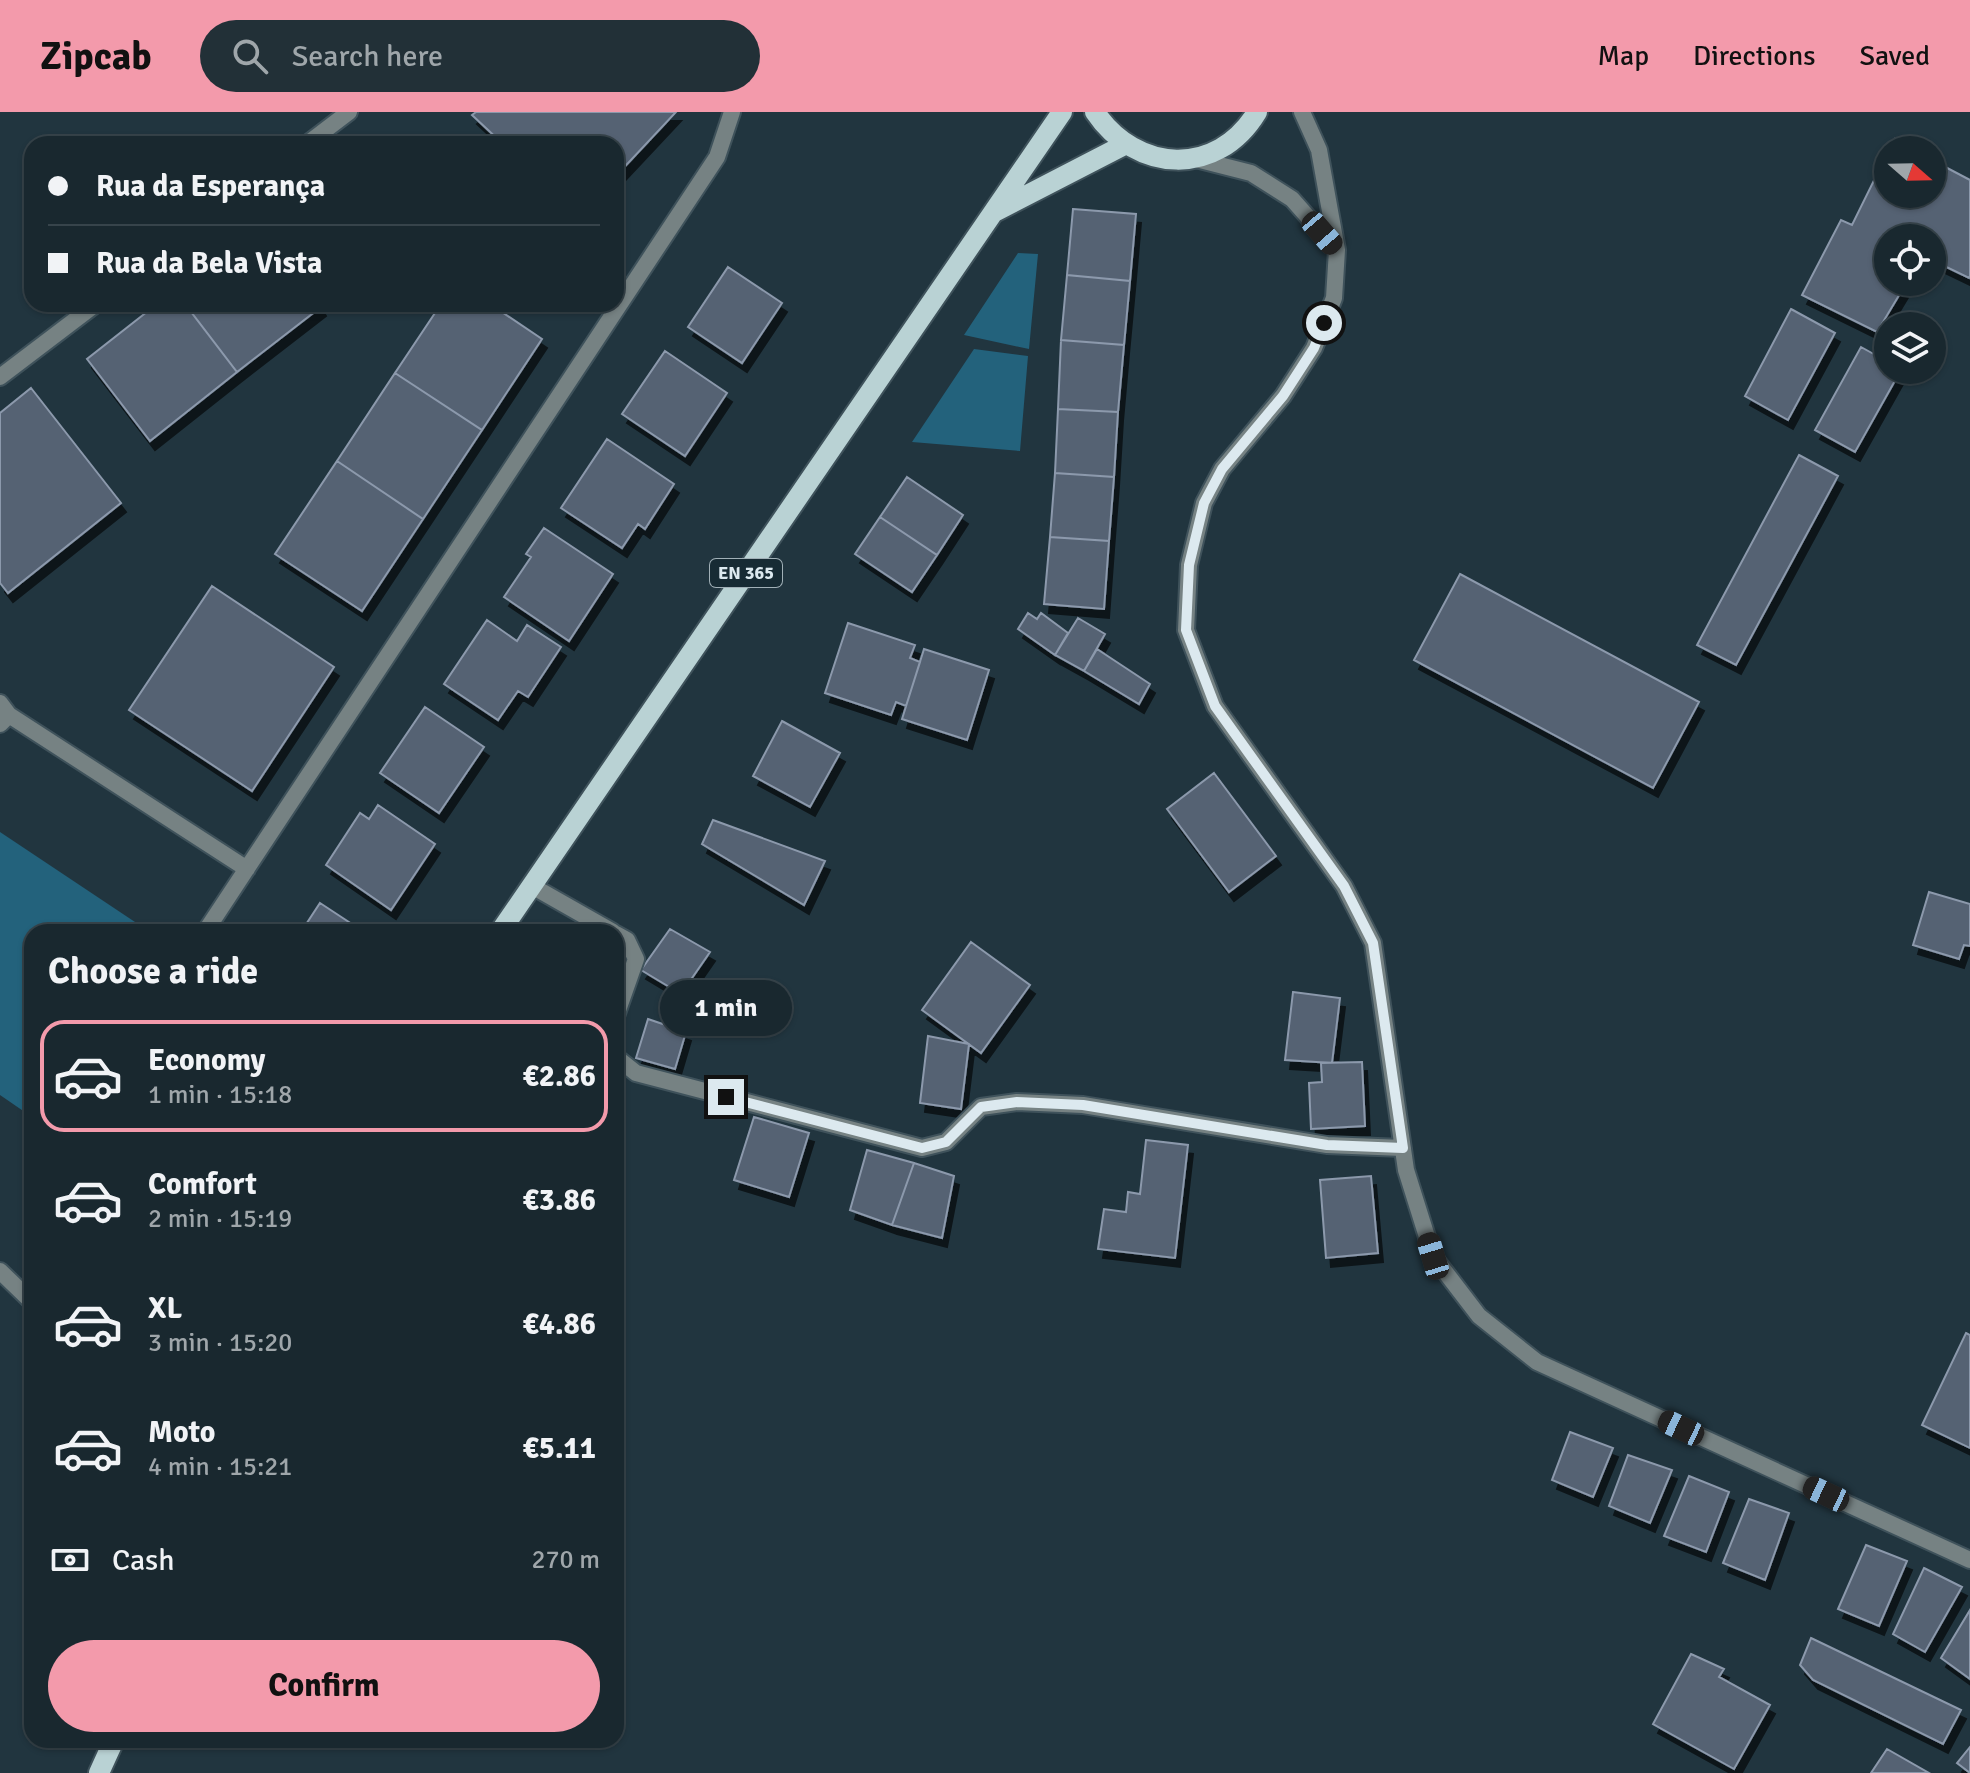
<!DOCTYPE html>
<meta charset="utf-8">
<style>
:root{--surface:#19282f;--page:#223037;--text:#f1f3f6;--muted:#9fa6aa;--line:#37444b;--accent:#f39aab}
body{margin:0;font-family:Signika,sans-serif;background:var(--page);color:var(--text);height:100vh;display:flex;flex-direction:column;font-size:30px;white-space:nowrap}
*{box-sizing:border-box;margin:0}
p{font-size:26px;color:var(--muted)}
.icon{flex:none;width:44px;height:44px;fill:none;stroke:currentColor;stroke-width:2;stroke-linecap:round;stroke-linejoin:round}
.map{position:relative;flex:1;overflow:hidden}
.drawer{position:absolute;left:24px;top:812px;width:600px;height:824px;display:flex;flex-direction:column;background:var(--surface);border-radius:24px;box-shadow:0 2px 6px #0004,0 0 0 2px var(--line)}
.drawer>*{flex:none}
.hud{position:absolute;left:24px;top:24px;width:600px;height:176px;border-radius:24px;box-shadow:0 2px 6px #0004,0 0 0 2px var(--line);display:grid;align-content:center;height:176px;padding:0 24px;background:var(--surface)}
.needle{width:52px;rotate:110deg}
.tools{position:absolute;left:1874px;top:24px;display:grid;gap:16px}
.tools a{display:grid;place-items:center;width:72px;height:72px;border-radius:50%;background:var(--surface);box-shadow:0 2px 6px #0004,0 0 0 2px var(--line);font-size:40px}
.end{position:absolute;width:36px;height:36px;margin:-18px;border:10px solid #dce9ef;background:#111;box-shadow:0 0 0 4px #111}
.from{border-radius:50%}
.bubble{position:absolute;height:56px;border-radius:28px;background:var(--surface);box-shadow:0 2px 6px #0004,0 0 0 2px var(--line);font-size:26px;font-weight:800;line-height:56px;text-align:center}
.car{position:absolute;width:24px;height:48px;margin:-24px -12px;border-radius:10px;box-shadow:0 0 6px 2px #0007;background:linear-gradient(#222 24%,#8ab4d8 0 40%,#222 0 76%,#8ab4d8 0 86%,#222 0)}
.hud b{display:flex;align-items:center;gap:28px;height:76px;font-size:30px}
.hud b+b{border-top:2px solid var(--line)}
.hud i{width:20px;height:20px;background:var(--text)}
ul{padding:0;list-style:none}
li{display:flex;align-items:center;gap:24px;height:112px;margin:0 16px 12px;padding:0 8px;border:4px solid transparent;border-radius:24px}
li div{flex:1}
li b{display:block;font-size:30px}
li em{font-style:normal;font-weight:800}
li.on{border-color:var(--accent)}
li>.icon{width:72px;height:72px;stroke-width:1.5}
h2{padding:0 24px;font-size:36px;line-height:96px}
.pay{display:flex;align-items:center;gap:20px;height:88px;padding:0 24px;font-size:30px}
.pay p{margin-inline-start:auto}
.action{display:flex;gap:16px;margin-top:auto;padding:16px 24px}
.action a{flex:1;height:92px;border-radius:48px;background:var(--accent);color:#111;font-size:32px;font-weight:800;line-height:92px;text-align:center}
header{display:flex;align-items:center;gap:48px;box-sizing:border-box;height:112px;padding:0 40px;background:var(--accent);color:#111}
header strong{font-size:38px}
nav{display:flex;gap:44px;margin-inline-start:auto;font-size:28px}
.search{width:560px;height:72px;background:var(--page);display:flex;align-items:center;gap:20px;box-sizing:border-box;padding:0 28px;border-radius:44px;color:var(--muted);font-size:30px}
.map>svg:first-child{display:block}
.green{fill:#23627c}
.building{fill:#556273;stroke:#8c99ac;stroke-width:2;filter:url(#shadow)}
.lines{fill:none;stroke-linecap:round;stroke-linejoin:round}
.minor-casing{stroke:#3f525b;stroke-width:20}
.primary-casing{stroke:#3f525b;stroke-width:24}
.minor{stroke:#768283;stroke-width:16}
.primary{stroke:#b9d2d4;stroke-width:20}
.route{stroke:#dce9ef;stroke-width:10}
.labels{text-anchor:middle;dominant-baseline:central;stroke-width:6;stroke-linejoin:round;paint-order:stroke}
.shield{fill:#172b34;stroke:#a1b0b7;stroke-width:2}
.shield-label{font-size:18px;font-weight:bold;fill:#dce9ef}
</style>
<header>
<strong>Zipcab</strong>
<div class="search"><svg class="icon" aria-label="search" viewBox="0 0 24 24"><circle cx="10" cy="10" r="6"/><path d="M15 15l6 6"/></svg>Search here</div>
<nav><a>Map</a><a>Directions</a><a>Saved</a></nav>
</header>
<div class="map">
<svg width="1970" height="1661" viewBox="0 0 1970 1661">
<defs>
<filter id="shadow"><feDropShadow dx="5" dy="9" stdDeviation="0" flood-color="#0009"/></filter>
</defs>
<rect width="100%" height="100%" fill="#21353f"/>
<path class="green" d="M 1018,141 L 1038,142 L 1029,237 L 964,223 Z
M 974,237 L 1028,244 L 1020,339 L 912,330 Z
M 0,720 L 150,820 L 32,820 L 32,1005 L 0,983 Z"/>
<path class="building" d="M 476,0 L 676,0 L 616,64 L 616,32 L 503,32 L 472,3 Z
M 1895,27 L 1914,38 L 1889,38 Z
M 1888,40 L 1888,82 L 1932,82 L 1932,48 L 1970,68 L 1970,164 L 1969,166 L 1932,148 L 1932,126 L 1888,126 L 1888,170 L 1907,170 L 1877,220 L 1802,183 L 1841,108 L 1852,113 Z
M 1073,97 L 1136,102 L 1130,169 L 1067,163 Z
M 728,155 L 782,191 L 742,251 L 688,215 Z
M 1067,163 L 1130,169 L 1124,233 L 1061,228 Z
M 157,192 L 185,192 L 237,260 L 150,329 L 87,247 Z
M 185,192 L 319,192 L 321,195 L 237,260 Z
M 441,192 L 490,192 L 542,227 L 482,318 L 395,261 Z
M 1791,197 L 1835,221 L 1788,308 L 1745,284 Z
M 1061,228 L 1124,233 L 1118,300 L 1058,297 Z
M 1861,235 L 1888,250 L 1888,258 L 1901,258 L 1855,340 L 1815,318 Z
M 665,239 L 727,281 L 685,344 L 622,302 Z
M 395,261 L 482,318 L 423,407 L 337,349 Z
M 31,276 L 121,391 L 8,481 L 0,471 L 0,301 Z
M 1058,297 L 1118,300 L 1114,365 L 1055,361 Z
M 607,327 L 674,372 L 645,417 L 638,412 L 622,436 L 561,396 Z
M 1799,343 L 1838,364 L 1736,553 L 1697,533 Z
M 337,349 L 423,407 L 362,499 L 275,442 Z
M 1055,361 L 1114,365 L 1109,429 L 1050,425 Z
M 907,365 L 963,403 L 937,443 L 880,405 Z
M 880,405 L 937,443 L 912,480 L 855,442 Z
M 544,416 L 613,462 L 569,529 L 504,485 L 531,445 L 526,442 Z
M 1050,425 L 1109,429 L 1104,497 L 1044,492 Z
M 1460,462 L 1699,590 L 1653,676 L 1414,548 Z
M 212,474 L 334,555 L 252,679 L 129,598 Z
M 1028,501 L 1037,507 L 1041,501 L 1068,521 L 1055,543 L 1018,517 Z
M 1078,506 L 1105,522 L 1084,559 L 1055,543 Z
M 487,508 L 517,529 L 527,513 L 561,535 L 528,585 L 518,579 L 498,608 L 444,572 Z
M 848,511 L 915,533 L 910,546 L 920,550 L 906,594 L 896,590 L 891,603 L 825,581 Z
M 924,537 L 989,558 L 967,628 L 902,607 Z
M 1097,537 L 1150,572 L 1139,592 L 1084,559 Z
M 425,595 L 484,635 L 439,701 L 380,661 Z
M 782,609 L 840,641 L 810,695 L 753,664 Z
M 1214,661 L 1276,744 L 1229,780 L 1167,697 Z
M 378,693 L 435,732 L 391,798 L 326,753 L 360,701 L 369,707 Z
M 713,708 L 825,749 L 804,793 L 702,732 Z
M 1929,780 L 1970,792 L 1970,834 L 1964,833 L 1959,847 L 1913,833 Z
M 320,791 L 364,820 L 301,820 Z
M 670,817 L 710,840 L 681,882 L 641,858 Z
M 971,830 L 1030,873 L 981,941 L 922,898 Z
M 1293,880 L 1340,886 L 1332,951 L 1285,948 Z
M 648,907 L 686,920 L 675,957 L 636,946 Z
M 928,924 L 969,932 L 961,997 L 920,991 Z
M 1362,950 L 1365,1014 L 1311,1017 L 1309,971 L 1322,970 L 1321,951 Z
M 754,1005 L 809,1021 L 789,1085 L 734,1068 Z
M 1146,1028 L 1188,1033 L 1175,1146 L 1098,1137 L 1104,1097 L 1126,1100 L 1128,1080 L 1140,1082 Z
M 867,1038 L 914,1051 L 892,1113 L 850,1098 Z
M 914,1051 L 954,1064 L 942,1126 L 892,1113 Z
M 1371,1064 L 1378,1141 L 1326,1146 L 1320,1068 Z
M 1966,1221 L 1970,1223 L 1970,1336 L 1922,1313 Z
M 1570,1320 L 1613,1336 L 1593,1385 L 1552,1368 Z
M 1628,1343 L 1672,1358 L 1650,1411 L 1609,1394 Z
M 1689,1364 L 1729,1380 L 1706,1440 L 1664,1424 Z
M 1749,1387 L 1789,1401 L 1765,1468 L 1723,1451 Z
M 1866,1433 L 1907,1449 L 1879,1514 L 1838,1497 Z
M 1924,1456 L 1962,1475 L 1925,1540 L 1893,1522 Z
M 1970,1498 L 1970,1567 L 1941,1546 Z
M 1811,1526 L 1961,1598 L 1943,1632 L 1813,1568 L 1800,1553 Z
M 1691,1542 L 1724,1557 L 1719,1565 L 1770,1593 L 1734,1657 L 1653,1612 Z
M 1970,1635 L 1970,1661 L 1957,1651 Z
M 1887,1637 L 1929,1661 L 1871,1661 Z"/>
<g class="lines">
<g class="minor-casing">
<path id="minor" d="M 1302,0 L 1319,38 L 1337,138 L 1334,186 L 1314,236 L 1283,284 L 1222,357 L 1204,391 L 1189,453 L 1186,518 L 1215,594 L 1344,774 L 1373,831 L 1406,1058 L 1433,1144 L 1479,1204 L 1537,1250 L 1970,1448
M 307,32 L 349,0
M 1196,47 L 1251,61 L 1292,87 L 1337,138
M 0,265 L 96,192
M 0,591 L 9,603 L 0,612
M 9,603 L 247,757
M 532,774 L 613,820
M 205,820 L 717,45 L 732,0
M 616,822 L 627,828 L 636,847 L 616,904
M 616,945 L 636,961 L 922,1036 L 946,1030 L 981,995 L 1017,990 L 1083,993 L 1327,1033 L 1403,1036
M 0,1159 L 32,1190"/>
</g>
<g class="primary-casing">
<path id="primary" d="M 1095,0 C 1136,61 1217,66 1257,0
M 996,99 L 1126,32
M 500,820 L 1062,0
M 99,1661 L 114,1628"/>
</g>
<use href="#minor" class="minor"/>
<use href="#primary" class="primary"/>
</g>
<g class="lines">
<path class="route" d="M 726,985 L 922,1036 L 946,1030 L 981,995 L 1017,990 L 1083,993 L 1327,1033 L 1403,1036 L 1373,831 L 1344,774 L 1215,594 L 1186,518 L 1189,453 L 1204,391 L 1222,357 L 1283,284 L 1314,236 L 1324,211"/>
</g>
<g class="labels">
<rect class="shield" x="710" y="447" width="72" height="28" rx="6"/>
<g class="shield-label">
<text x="746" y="461">EN 365</text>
</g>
</g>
</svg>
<div class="tools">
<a><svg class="needle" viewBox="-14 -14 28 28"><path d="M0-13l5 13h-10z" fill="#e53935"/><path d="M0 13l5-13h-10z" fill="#9fa6aa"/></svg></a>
<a><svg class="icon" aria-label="locate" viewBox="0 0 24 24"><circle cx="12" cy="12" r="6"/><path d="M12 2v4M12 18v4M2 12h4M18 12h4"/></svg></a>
<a><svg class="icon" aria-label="layers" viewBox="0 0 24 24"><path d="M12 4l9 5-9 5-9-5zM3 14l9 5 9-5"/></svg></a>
</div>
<i class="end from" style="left:1324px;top:211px"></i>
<i class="end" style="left:726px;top:985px"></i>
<div class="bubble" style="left:660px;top:868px;width:132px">1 min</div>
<i class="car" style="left:1322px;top:121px;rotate:139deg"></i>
<i class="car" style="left:1433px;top:1144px;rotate:343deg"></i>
<i class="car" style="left:1681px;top:1316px;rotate:295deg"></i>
<i class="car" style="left:1826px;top:1382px;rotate:295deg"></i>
<div class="hud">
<b><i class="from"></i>Rua da Esperança</b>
<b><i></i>Rua da Bela Vista</b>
</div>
<section class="drawer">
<h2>Choose a ride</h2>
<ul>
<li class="on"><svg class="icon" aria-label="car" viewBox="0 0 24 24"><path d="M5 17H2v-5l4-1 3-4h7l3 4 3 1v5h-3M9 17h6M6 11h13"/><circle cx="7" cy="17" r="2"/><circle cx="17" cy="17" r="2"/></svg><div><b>Economy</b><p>1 min · 15:18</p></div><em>€2.86</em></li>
<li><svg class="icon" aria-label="car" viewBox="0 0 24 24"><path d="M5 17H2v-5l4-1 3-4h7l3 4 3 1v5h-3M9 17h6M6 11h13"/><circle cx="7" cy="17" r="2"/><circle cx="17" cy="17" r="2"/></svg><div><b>Comfort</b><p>2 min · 15:19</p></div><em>€3.86</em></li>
<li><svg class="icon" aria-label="car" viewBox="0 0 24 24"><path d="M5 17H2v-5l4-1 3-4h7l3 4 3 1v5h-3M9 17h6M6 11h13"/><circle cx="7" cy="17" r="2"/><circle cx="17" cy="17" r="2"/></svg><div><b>XL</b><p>3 min · 15:20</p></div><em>€4.86</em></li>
<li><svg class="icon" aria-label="car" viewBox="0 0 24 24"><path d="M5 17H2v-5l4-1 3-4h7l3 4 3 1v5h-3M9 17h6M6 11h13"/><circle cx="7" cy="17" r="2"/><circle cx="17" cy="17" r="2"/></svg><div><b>Moto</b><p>4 min · 15:21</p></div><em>€5.11</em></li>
</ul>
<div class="pay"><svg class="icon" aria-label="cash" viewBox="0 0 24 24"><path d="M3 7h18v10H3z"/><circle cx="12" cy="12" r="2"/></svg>Cash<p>270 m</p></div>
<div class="action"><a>Confirm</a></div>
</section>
</div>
